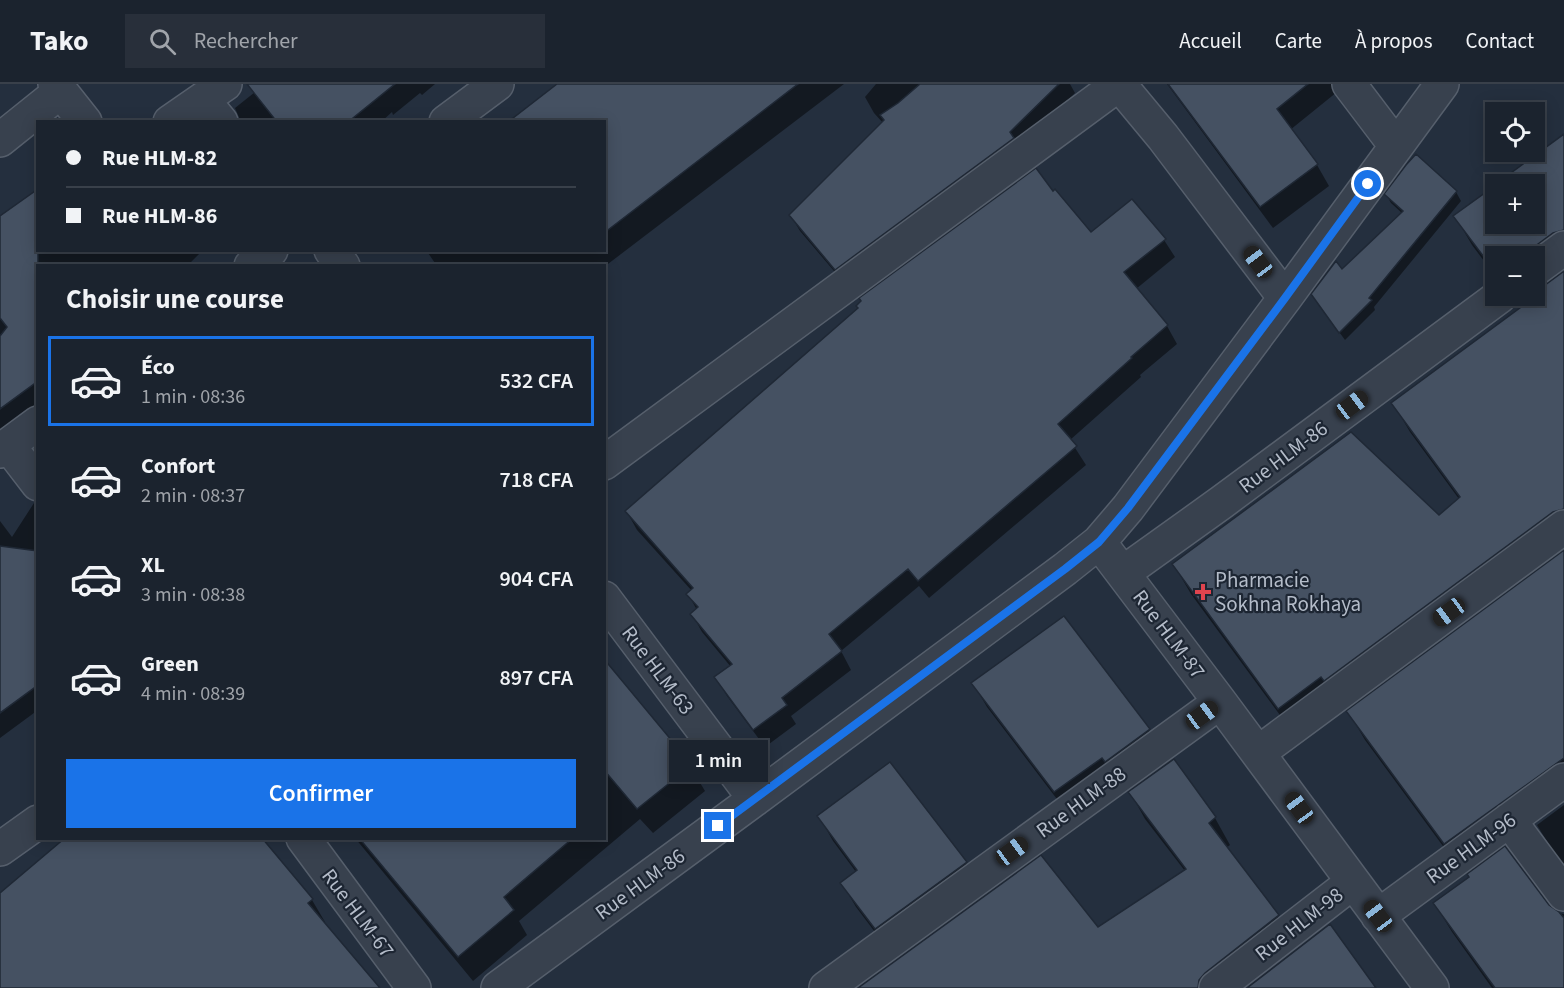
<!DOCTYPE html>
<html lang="fr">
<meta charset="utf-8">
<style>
:root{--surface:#1b232e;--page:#282f3a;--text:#f1f3f6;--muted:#a0a4aa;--line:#39404a;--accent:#1a73e8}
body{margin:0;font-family:"Source Sans 3",sans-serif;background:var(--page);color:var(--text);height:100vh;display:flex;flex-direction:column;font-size:22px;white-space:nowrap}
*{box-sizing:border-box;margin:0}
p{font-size:20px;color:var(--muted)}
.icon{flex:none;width:33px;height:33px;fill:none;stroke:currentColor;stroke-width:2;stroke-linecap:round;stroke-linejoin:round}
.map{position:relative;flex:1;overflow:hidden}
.panel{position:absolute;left:36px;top:180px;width:570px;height:576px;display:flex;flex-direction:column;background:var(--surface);border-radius:0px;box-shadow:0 3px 15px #0003,0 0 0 2px var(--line)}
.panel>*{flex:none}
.banner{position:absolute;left:36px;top:36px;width:570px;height:132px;border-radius:0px;box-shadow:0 3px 15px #0003,0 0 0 2px var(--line);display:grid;align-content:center;height:132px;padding:0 30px;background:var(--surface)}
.fabs{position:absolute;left:1485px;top:18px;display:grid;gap:12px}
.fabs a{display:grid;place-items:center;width:60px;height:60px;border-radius:0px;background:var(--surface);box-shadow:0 3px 15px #0003,0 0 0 2px var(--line);font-size:30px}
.end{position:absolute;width:27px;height:27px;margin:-14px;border:8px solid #1a73e8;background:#fff;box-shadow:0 0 0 3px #fff}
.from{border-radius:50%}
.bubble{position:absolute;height:42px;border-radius:0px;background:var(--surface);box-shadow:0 3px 15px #0003,0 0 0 2px var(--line);font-size:20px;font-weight:600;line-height:42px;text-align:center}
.car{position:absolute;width:18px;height:36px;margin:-18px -9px;border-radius:8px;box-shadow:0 0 4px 2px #0007;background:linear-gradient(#222 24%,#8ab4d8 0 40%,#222 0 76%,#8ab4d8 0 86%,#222 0)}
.banner b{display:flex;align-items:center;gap:21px;height:57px;font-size:22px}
.banner b+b{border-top:2px solid var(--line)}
.banner i{width:15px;height:15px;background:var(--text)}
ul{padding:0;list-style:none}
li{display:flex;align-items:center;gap:18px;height:90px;margin:0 12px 9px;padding:0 18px;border:3px solid transparent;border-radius:0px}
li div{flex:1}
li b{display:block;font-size:22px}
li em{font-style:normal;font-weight:600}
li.selected{border-color:var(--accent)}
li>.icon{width:54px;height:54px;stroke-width:1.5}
h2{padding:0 30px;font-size:27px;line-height:72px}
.cta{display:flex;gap:12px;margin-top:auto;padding:12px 30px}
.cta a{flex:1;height:69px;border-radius:0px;background:var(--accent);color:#fff;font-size:24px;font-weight:600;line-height:69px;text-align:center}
header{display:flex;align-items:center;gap:36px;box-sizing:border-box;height:84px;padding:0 30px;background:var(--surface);border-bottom:2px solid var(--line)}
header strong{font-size:28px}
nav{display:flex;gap:33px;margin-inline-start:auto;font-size:21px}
.search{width:420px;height:54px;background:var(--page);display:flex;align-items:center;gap:15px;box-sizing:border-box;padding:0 21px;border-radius:0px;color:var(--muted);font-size:22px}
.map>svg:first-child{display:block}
.shadow{fill:#0007}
.building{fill:#455162;stroke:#1f2835;stroke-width:1.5}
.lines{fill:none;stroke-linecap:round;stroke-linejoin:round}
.minor-casing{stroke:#565f6c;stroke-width:36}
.minor{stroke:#38414e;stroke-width:33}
.route{stroke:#1a73e8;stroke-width:8}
.health-dot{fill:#e0444e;stroke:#1d2633;stroke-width:2}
.labels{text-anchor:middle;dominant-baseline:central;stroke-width:4.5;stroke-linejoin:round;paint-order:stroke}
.street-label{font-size:21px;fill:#b4bcc9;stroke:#1d2633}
.poi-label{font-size:21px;fill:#b4bcc9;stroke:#1d2633;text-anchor:start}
</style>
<header>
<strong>Tako</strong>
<div class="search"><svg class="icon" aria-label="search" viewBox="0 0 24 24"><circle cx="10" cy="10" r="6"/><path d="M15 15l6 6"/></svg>Rechercher</div>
<nav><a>Accueil</a><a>Carte</a><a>À propos</a><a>Contact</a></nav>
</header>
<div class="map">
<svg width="1564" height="904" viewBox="0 0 1564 904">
<rect width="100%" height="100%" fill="#242f3e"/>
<path class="shadow" d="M 265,0 L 435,0 L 422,11 L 420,9 L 393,31 L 392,28 L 381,38 L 241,38 L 235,24 Z
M 559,0 L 844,0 L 604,183 L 604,182 L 437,182 L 426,166 L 604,166 L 604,38 Z
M 876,0 L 1070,0 L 1075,9 L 1018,64 L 845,200 L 800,147 L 791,132 L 883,39 L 874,29 L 865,13 Z
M 1167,0 L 1333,0 L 1337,8 L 1290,46 L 1317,81 L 1329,102 L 1273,144 Z
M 1561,54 L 1564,57 L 1564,182 L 1539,200 L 1534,206 L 1534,172 L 1496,172 L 1496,193 L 1472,161 L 1455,132 L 1496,140 L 1534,140 L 1534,100 L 1498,100 Z
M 1456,108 L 1461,117 L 1374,223 L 1375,226 L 1345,256 L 1318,219 L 1342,187 L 1403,130 L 1391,119 L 1386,110 Z
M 1053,109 L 1091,150 L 1164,156 L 1175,173 L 1136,205 L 1167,242 L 1177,260 L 1140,291 L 1141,293 L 1070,356 L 1086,381 L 929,514 L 919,502 L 841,567 L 851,586 L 791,632 L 796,640 L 765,663 L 727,612 L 716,594 L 731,583 L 702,548 L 692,530 L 697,526 L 688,510 L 692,507 L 637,446 L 627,428 Z
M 0,135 L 38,166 L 203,166 L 187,182 L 38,182 L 38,341 L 0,351 Z
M 1564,189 L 1564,461 L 1296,653 L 1191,510 L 1174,481 L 1439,433 L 1459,415 L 1410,348 L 1393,319 L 1523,223 L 1517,222 L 1509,212 L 1534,212 Z
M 34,419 L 38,420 L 38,626 L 0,654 L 0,437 L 12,453 Z
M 1564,468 L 1564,714 L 1462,788 L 1365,656 L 1348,627 Z
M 1063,534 L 1149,646 L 1163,670 L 1069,731 L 987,623 L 973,599 Z
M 604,617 L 690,682 L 705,707 L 653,749 L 640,735 L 519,837 L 527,851 L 473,897 L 355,754 L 604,754 Z
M 1173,677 L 1215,734 L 1230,761 L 1226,764 L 1278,832 L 1293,859 L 1235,904 L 860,904 L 1098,845 L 1185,787 L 1145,735 L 1130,708 Z
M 890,680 L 966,779 L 980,803 L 890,868 L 856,823 L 842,799 L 856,788 L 833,757 L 819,732 Z
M 1564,721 L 1564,783 L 1554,769 L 1537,741 Z
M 60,754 L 260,754 L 312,816 L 325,838 L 323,839 L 378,904 L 0,904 L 0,811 L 62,759 Z
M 1435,820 L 1548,823 L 1557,829 L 1564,830 L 1564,904 L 1492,904 L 1452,848 Z"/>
<path class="building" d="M 247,0 L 395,0 L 348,38 L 277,38 Z
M 557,0 L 798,0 L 604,149 L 604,38 L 508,38 Z
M 920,0 L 1059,0 L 1010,48 L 1014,54 L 835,186 L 789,131 L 884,36 L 880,31 L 898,19 Z
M 1168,0 L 1308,0 L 1277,25 L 1318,80 L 1260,123 Z
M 1564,50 L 1564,146 L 1553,149 L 1522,172 L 1496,172 L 1496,189 L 1453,132 L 1496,101 L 1496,140 L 1534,140 L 1534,100 L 1496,100 Z
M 1416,70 L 1457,107 L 1369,214 L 1372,216 L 1339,249 L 1311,210 L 1336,177 L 1342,185 L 1403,127 L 1384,110 L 1406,81 Z
M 1036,84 L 1053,107 L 1055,105 L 1091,148 L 1132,115 L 1166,155 L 1124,188 L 1168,241 L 1131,273 L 1132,274 L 1058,340 L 1077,362 L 918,497 L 908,485 L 829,550 L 842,567 L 782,614 L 787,621 L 753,646 L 714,593 L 732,580 L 690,530 L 698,523 L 686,510 L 693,504 L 625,427 L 858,224 L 856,222 L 861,217 L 859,214 Z
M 38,105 L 38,297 L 0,325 L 0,252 L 7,243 L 0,234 L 0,132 Z
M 1564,187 L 1564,425 L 1553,428 L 1324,597 L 1321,593 L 1278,625 L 1172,480 L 1351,348 L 1439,431 L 1460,413 L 1391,319 L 1521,223 L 1517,218 L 1518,212 L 1534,212 L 1534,204 L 1545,201 Z
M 0,462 L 38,467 L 38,601 L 0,629 Z
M 1564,466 L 1564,674 L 1444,760 L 1346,627 Z
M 1064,532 L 1150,645 L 1105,678 L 1102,674 L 1054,708 L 971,599 Z
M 604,575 L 692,681 L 637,725 L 604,686 Z
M 1174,675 L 1216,733 L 1209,739 L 1279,831 L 1205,889 L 1199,896 L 1198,904 L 858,904 L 1041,771 L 1098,843 L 1186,785 L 1128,708 Z
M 890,678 L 967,778 L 875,845 L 840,799 L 857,786 L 817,732 Z
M 65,754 L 262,754 L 313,815 L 308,819 L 380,904 L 0,904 L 0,809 Z
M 359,754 L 573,754 L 504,813 L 514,826 L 458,873 Z
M 1505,762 L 1549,821 L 1559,828 L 1564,834 L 1564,904 L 1495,904 L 1433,819 L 1469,793 L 1467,790 Z
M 1330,840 L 1376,904 L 1247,904 Z"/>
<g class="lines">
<g class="minor-casing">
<path id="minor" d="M 55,0 L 85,38
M 1119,0 L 1163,53 L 1285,214
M 1349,0 L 1396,62
M 203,16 L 221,38
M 170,38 L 225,0
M 446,38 L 497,0
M 0,56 L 61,7
M 331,166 L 343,182
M 251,182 L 271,166
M 1534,186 L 1564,164
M 8,361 L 38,400
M 0,367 L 38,339
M 604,379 L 1119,0
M 1099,458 L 1220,618 L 1432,904
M 1123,489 L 1222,418 L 1500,212
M 604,514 L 755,715
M 1258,669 L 1564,443
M 1509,736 L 1564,810
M 303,754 L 414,904
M 0,765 L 38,738
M 1378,832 L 1564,696
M 498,904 L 755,715 L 1065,485 L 1099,458 L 1128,424 L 1285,214 L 1442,0
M 826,904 L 1220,618
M 1216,904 L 1353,798"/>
</g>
<use href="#minor" class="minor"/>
</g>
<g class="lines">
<path class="route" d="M 718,742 L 1065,485 L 1099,458 L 1128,424 L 1285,214 L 1368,100"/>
</g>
<path class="health-dot" d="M1200 499h6v6h6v6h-6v6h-6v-6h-6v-6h6z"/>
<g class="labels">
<g class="street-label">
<text transform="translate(1283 373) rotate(-37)">Rue HLM-86</text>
<text transform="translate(1169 550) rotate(53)">Rue HLM-87</text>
<text transform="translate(658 586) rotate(53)">Rue HLM-63</text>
<text transform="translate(1081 718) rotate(-36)">Rue HLM-88</text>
<text transform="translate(1471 764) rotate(-36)">Rue HLM-96</text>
<text transform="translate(640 800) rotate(-36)">Rue HLM-86</text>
<text transform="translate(358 829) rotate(53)">Rue HLM-67</text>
<text transform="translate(1299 840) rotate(-38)">Rue HLM-98</text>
</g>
<g class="poi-label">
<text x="1215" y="496">Pharmacie<tspan x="1215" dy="24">Sokhna Rokhaya</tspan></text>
</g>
</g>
</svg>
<div class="fabs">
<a><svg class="icon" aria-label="locate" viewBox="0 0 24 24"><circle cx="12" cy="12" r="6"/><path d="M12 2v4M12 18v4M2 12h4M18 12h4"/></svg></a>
<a>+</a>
<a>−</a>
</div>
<i class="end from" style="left:1368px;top:100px"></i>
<i class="end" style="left:718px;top:742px"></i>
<div class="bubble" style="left:669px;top:656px;width:99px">1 min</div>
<i class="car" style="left:1258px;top:178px;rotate:323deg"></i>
<i class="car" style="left:1352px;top:321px;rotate:53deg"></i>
<i class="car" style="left:1449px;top:528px;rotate:234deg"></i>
<i class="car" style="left:1202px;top:631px;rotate:54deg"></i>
<i class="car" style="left:1299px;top:724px;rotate:324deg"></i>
<i class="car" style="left:1012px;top:767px;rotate:54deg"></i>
<i class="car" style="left:1378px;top:832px;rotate:323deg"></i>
<div class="banner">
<b><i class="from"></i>Rue HLM-82</b>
<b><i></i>Rue HLM-86</b>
</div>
<section class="panel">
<h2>Choisir une course</h2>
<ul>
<li class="selected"><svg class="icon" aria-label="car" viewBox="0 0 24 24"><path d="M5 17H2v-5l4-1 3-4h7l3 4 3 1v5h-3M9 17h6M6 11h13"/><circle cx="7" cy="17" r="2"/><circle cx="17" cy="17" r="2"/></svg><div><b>Éco</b><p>1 min · 08:36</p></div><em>532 CFA</em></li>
<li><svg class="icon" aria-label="car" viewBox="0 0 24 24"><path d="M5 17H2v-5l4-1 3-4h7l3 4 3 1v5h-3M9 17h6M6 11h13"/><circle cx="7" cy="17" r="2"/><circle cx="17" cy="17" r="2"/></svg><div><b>Confort</b><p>2 min · 08:37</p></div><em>718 CFA</em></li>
<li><svg class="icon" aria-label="car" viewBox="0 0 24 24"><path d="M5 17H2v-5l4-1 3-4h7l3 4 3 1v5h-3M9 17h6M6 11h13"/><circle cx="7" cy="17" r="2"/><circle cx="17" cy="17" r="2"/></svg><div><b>XL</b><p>3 min · 08:38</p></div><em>904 CFA</em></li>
<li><svg class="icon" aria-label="car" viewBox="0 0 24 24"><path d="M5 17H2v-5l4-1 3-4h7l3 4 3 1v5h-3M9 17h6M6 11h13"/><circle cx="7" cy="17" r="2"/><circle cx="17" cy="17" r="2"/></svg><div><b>Green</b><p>4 min · 08:39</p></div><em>897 CFA</em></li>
</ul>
<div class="cta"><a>Confirmer</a></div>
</section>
</div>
